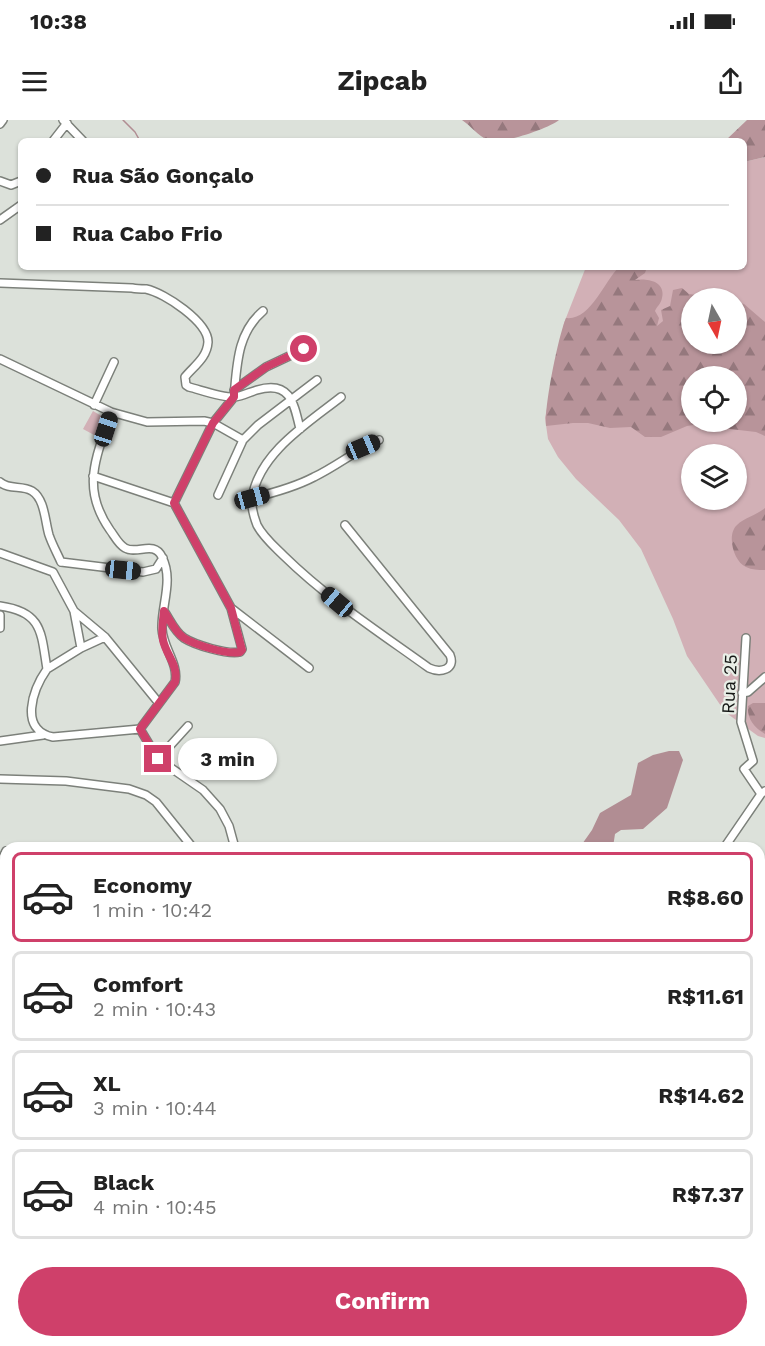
<!DOCTYPE html>
<meta charset="utf-8">
<style>
:root{--surface:#fff;--page:#f6f6f6;--text:#222;--muted:#767676;--line:#e0e0e0;--accent:#cf406a}
body{margin:0;font-family:"Work Sans",sans-serif;background:var(--page);color:var(--text);height:100vh;display:flex;flex-direction:column;font-size:22px;white-space:nowrap}
*{box-sizing:border-box;margin:0}
p{font-size:20px;color:var(--muted)}
.icon{flex:none;width:33px;height:33px;fill:none;stroke:currentColor;stroke-width:2;stroke-linecap:round;stroke-linejoin:round}
.map{position:relative;flex:1;overflow:hidden}
.drawer{position:absolute;left:0px;top:722px;width:765px;height:506px;display:flex;flex-direction:column;background:var(--surface);border-radius:18px 18px 0 0;box-shadow:0 2px 4px #0004}
.drawer>*{flex:none}
.hud{position:absolute;left:18px;top:18px;width:729px;height:132px;border-radius:9px;box-shadow:0 2px 4px #0004;display:grid;align-content:center;height:132px;padding:0 18px;background:var(--surface)}
.needle{width:39px;rotate:171deg}
.buttons{position:absolute;left:681px;top:168px;display:grid;gap:12px}
.buttons a{display:grid;place-items:center;width:66px;height:66px;border-radius:50%;background:var(--surface);box-shadow:0 2px 4px #0004;font-size:30px}
.end{position:absolute;width:27px;height:27px;margin:-14px;border:8px solid #cf406a;background:#fff;box-shadow:0 0 0 3px #fff}
.from{border-radius:50%}
.bubble{position:absolute;height:42px;border-radius:21px;background:var(--surface);box-shadow:0 2px 4px #0004;font-size:20px;font-weight:700;line-height:42px;text-align:center}
.car{position:absolute;width:18px;height:36px;margin:-18px -9px;border-radius:8px;box-shadow:0 0 4px 2px #0007;background:linear-gradient(#222 24%,#8ab4d8 0 40%,#222 0 76%,#8ab4d8 0 86%,#222 0)}
.hud b{display:flex;align-items:center;gap:21px;height:57px;font-size:22px}
.hud b+b{border-top:2px solid var(--line)}
.hud i{width:15px;height:15px;background:var(--text)}
ul{padding:10px 0 0;list-style:none}
li{display:flex;align-items:center;gap:18px;height:90px;margin:0 12px 9px;padding:0 6px;border:3px solid var(--line);border-radius:9px}
li div{flex:1}
li b{display:block;font-size:22px}
li em{font-style:normal;font-weight:700}
li.active{border-color:var(--accent)}
li>.icon{width:54px;height:54px;stroke-width:1.5}
.button{display:flex;gap:12px;margin-top:auto;padding:12px 18px}
.button a{flex:1;height:69px;border-radius:36px;background:var(--accent);color:#fff;font-size:24px;font-weight:700;line-height:69px;text-align:center}
.status{display:flex;justify-content:space-between;align-items:center;height:42px;padding:0 30px;background:var(--surface);direction:ltr}
.status svg{height:16px;fill:currentColor}
header{display:flex;justify-content:space-between;align-items:center;height:78px;padding:0 18px;background:var(--surface);font-size:27px;font-weight:700}
.map>svg:first-child{display:block}
.green{fill:#d2b0b6;fill-rule:evenodd}
.forest{fill:url(#forest-firs);fill-rule:evenodd}
.water{fill:#b18d93}
.lines{fill:none;stroke-linecap:round;stroke-linejoin:round}
.stream{stroke:#b18d93;stroke-width:1.5}
.minor-casing{stroke:#7c807a;stroke-width:10}
.minor{stroke:#fff;stroke-width:7}
.route{stroke:#cf406a;stroke-width:8}
.labels{text-anchor:middle;dominant-baseline:central;stroke-width:4.5;stroke-linejoin:round;paint-order:stroke}
.street-label{font-size:18px;fill:#161816;stroke:#e9efe7}
</style>
<div class="status"><b>10:38</b><svg viewBox="0 0 49 12"><path d="M0 12V9h3v3zM5 12V6h3v6zM10 12V3h3v9zM15 12V0h3v12zM26 1h20v11H26zM47 4h2v5h-2z"/></svg></div>
<header><svg class="icon" aria-label="menu" viewBox="0 0 24 24"><path d="M4 6h16M4 12h16M4 18h16"/></svg>Zipcab<svg class="icon" aria-label="share" viewBox="0 0 24 24"><path d="M12 15V3M7 8l5-5 5 5M5 13v7h14v-7"/></svg></header>
<div class="map">
<svg width="765" height="1226" viewBox="0 0 765 1226">
<defs>
<pattern id="forest-firs" width="22" height="20" patternUnits="userSpaceOnUse" patternTransform="scale(1.5)"><rect width="22" height="20" fill="#b8949a"/><path d="M5 1l3.5 6h-7zM16 11l3.5 6h-7z" fill="#95787d"/></pattern>
</defs>
<rect width="100%" height="100%" fill="#dce1da"/>
<path class="green" d="M 765,37 L 765,618 L 758,616 L 725,592 L 687,536 L 673,499 L 641,429 L 619,400 L 576,359 L 558,337 L 548,319 L 545,298 L 564,203 L 586,147 L 744,147 L 744,42 ZM 692,178 L 736,178 L 736,224 L 692,224 ZM 692,256 L 736,256 L 736,302 L 692,302 ZM 692,334 L 736,334 L 736,380 L 692,380 Z
M 93,291 L 105,298 L 96,316 L 83,309 Z"/>
<path class="forest" d="M 462,0 L 559,0 C 548,9 500,25 488,20 C 478,16 471,6 462,0 Z
M 747,0 L 765,0 L 765,37 L 744,42 L 744,21 L 725,21 Z
M 619,147 L 647,147 L 645,153 L 635,160 C 647,158 666,161 662,178 C 661,184 657,186 655,191 L 659,198 L 657,206 L 663,201 L 661,190 L 670,186 L 673,170 L 682,168 L 689,174 L 716,178 L 692,178 L 692,224 L 736,224 L 737,182 L 744,184 L 765,202 L 765,316 L 756,312 L 730,309 L 706,303 L 687,306 L 661,317 L 645,317 L 631,307 L 610,308 L 588,303 L 573,303 L 546,306 C 544,287 558,217 566,198 C 590,201 604,162 619,147 ZM 736,256 L 736,302 L 692,302 L 692,256 Z
M 765,388 L 765,450 C 759,450 752,450 746,447 C 734,442 726,415 737,405 C 744,398 757,395 765,388 Z
M 753,583 L 765,583 L 765,614 C 754,607 747,599 748,586 Z"/>
<path class="water" d="M 669,631 L 679,631 L 683,640 L 667,688 L 643,709 L 621,710 L 615,714 L 613,727 L 580,727 L 592,710 L 600,693 L 631,675 L 638,643 L 653,635 Z"/>
<g class="lines">
<path class="stream" d="M 123,0 L 135,12 L 140,21"/>
<g class="minor-casing">
<path id="minor" d="M 63,0 L 83,21
M 0,4 L 3,0
M 53,21 L 67,3
M 0,61 L 11,65 L 21,61
M 0,100 L 21,85
M 0,163 L 132,168 C 137,169 142,169 146,169 C 165,173 208,202 208,222 C 207,238 194,246 185,257 L 186,265 L 189,267 C 201,270 223,278 235,277 C 242,276 250,272 257,270 C 290,260 294,283 300,309
M 0,239 L 111,292 L 147,302 L 204,301 L 213,303 L 243,320
M 234,270 L 266,247 L 304,229
M 234,277 C 237,245 237,213 263,191
M 341,277 C 308,303 259,333 252,378 C 251,386 254,397 257,405 C 263,417 275,427 284,436 C 328,479 379,512 429,548 C 440,553 456,550 450,535 L 345,405
M 94,285 L 114,242
M 93,356 L 174,383
M 0,362 C 9,370 22,365 32,371 C 45,379 45,402 49,415 C 52,424 57,433 61,442
M 218,375 L 243,320 L 258,305 L 317,260
M 252,378 C 273,373 295,367 314,357 C 337,346 356,330 379,320
M 174,383 L 213,303 L 234,277
M 0,433 L 53,452 L 74,491 L 81,528
M 61,442 L 143,452 L 156,449 L 163,438
M 0,486 C 43,492 41,513 47,549 C 33,569 18,610 53,617 L 140,609 L 175,562 C 179,544 163,528 162,509 C 161,486 174,460 162,437 C 154,420 137,435 125,428 C 118,424 114,415 110,410 C 80,367 97,337 111,292
M 231,488 L 309,548
M 74,491 L 105,517 L 158,582
M 164,491 C 170,500 175,512 184,518 C 195,525 228,535 240,532 L 242,529 L 231,488 L 174,383
M 0,495 L 0,508
M 746,518 L 741,602 L 753,641 L 744,649 L 761,674
M 47,549 L 81,528 L 105,517
M 742,573 L 748,572 L 765,557
M 140,609 L 158,639 L 203,670 L 220,689 L 229,706 L 235,728
M 0,621 L 43,615
M 158,639 L 188,606
M 0,659 L 66,661 L 129,669 L 146,675 L 156,682 L 193,728
M 724,728 L 761,674 L 765,671
M 0,744 L 6,731
M 759,819 L 765,812
M 0,866 L 6,856
M 760,906 L 761,889 L 765,879
M 759,997 L 765,985
M 0,1041 L 6,949
M 759,1041 L 765,1060
M 0,1101 L 6,1100
M 759,1125 L 765,1116
M 759,1156 L 765,1159
M 241,1221 L 241,1226
M 343,1221 L 343,1226
M 549,1221 L 555,1226
M 12,1226 L 27,1221
M 251,1226 L 254,1221
M 376,1226 L 377,1221
M 503,1226 L 507,1221
M 607,1226 L 611,1221
M 676,1226 L 680,1221"/>
</g>
<use href="#minor" class="minor"/>
</g>
<g class="lines">
<path class="route" d="M 158,639 L 140,609 L 175,562 C 179,546 166,535 163,520 C 161,510 163,501 164,491 C 170,500 175,512 184,518 C 195,525 228,535 240,532 L 242,530 L 231,488 L 174,383 L 213,303 L 234,277 L 234,270 L 266,247 L 304,229"/>
</g>
<g class="labels">
<g class="street-label">
<text transform="translate(729 564) rotate(-87)">Rua 25</text>
</g>
</g>
</svg>
<div class="buttons">
<a><svg class="needle" viewBox="-14 -14 28 28"><path d="M0-13l5 13h-10z" fill="#e53935"/><path d="M0 13l5-13h-10z" fill="#767676"/></svg></a>
<a><svg class="icon" aria-label="locate" viewBox="0 0 24 24"><circle cx="12" cy="12" r="6"/><path d="M12 2v4M12 18v4M2 12h4M18 12h4"/></svg></a>
<a><svg class="icon" aria-label="layers" viewBox="0 0 24 24"><path d="M12 4l9 5-9 5-9-5zM3 14l9 5 9-5"/></svg></a>
</div>
<i class="end from" style="left:304px;top:229px"></i>
<i class="end" style="left:158px;top:639px"></i>
<div class="bubble" style="left:178px;top:618px;width:99px">3 min</div>
<i class="car" style="left:106px;top:309px;rotate:18deg"></i>
<i class="car" style="left:363px;top:327px;rotate:67deg"></i>
<i class="car" style="left:252px;top:378px;rotate:75deg"></i>
<i class="car" style="left:123px;top:450px;rotate:96deg"></i>
<i class="car" style="left:337px;top:482px;rotate:310deg"></i>
<div class="hud">
<b><i class="from"></i>Rua São Gonçalo</b>
<b><i></i>Rua Cabo Frio</b>
</div>
<section class="drawer">
<ul>
<li class="active"><svg class="icon" aria-label="car" viewBox="0 0 24 24"><path d="M5 17H2v-5l4-1 3-4h7l3 4 3 1v5h-3M9 17h6M6 11h13"/><circle cx="7" cy="17" r="2"/><circle cx="17" cy="17" r="2"/></svg><div><b>Economy</b><p>1 min · 10:42</p></div><em>R$8.60</em></li>
<li><svg class="icon" aria-label="car" viewBox="0 0 24 24"><path d="M5 17H2v-5l4-1 3-4h7l3 4 3 1v5h-3M9 17h6M6 11h13"/><circle cx="7" cy="17" r="2"/><circle cx="17" cy="17" r="2"/></svg><div><b>Comfort</b><p>2 min · 10:43</p></div><em>R$11.61</em></li>
<li><svg class="icon" aria-label="car" viewBox="0 0 24 24"><path d="M5 17H2v-5l4-1 3-4h7l3 4 3 1v5h-3M9 17h6M6 11h13"/><circle cx="7" cy="17" r="2"/><circle cx="17" cy="17" r="2"/></svg><div><b>XL</b><p>3 min · 10:44</p></div><em>R$14.62</em></li>
<li><svg class="icon" aria-label="car" viewBox="0 0 24 24"><path d="M5 17H2v-5l4-1 3-4h7l3 4 3 1v5h-3M9 17h6M6 11h13"/><circle cx="7" cy="17" r="2"/><circle cx="17" cy="17" r="2"/></svg><div><b>Black</b><p>4 min · 10:45</p></div><em>R$7.37</em></li>
</ul>
<div class="button"><a>Confirm</a></div>
</section>
</div>
